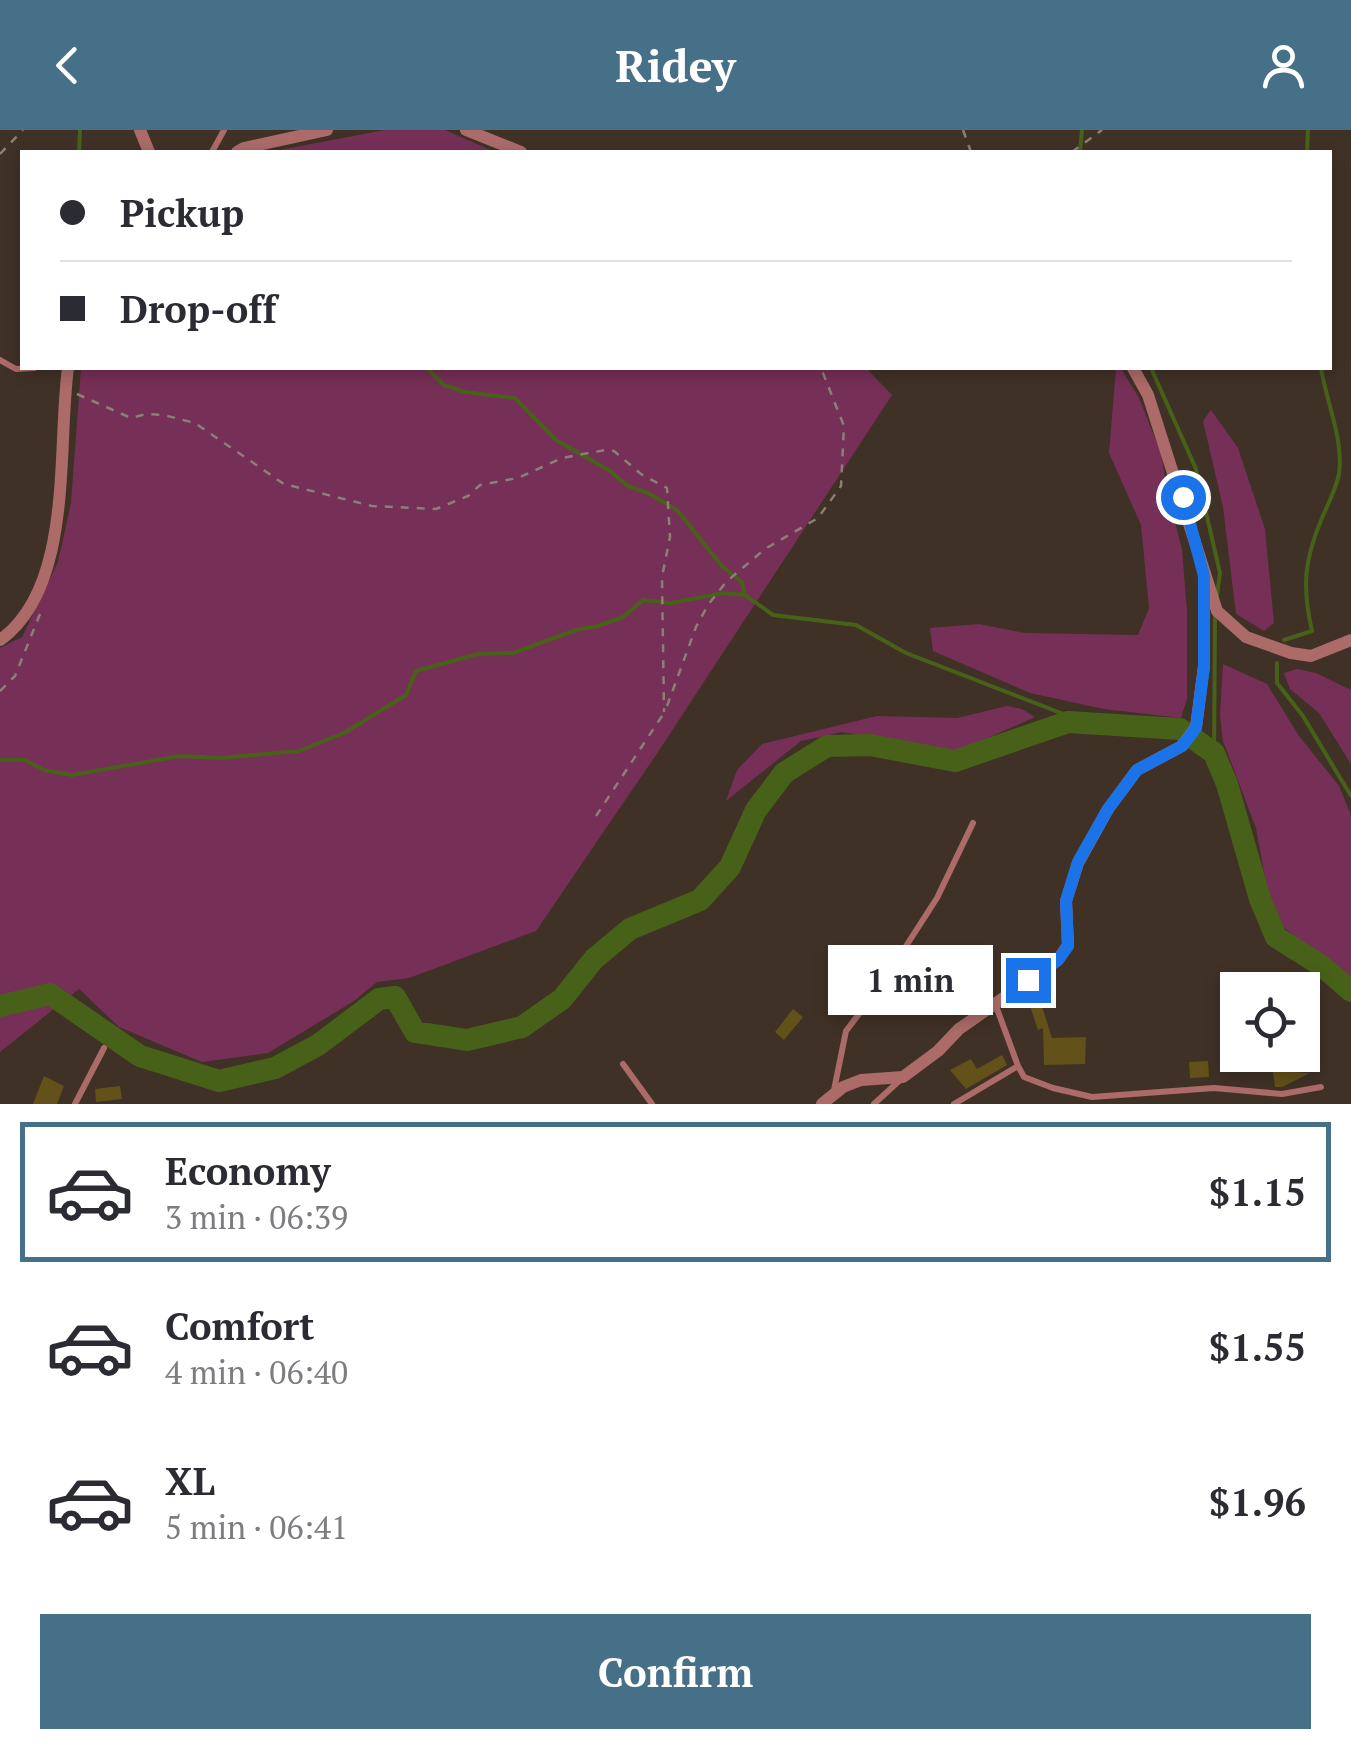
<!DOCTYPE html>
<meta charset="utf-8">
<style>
:root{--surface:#fff;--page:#f2f2f3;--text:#2b2b33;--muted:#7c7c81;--line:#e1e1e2;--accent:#467088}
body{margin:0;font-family:"PT Serif",serif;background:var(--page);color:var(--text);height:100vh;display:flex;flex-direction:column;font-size:38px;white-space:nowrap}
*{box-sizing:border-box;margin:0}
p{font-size:32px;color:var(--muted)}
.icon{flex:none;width:55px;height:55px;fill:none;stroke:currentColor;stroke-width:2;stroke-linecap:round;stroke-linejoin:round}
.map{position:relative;height:974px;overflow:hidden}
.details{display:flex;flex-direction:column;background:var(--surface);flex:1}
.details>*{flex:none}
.guide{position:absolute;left:20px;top:20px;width:1312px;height:220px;border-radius:0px;box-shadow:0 5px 15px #0003;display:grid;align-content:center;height:220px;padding:0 40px;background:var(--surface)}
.tools{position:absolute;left:1220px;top:842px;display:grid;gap:20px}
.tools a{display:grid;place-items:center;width:100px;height:100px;border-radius:0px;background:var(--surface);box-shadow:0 5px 15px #0003;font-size:50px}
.end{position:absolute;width:45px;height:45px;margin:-22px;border:12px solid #1a73e8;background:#fff;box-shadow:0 0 0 5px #fff}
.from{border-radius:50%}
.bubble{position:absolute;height:70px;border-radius:0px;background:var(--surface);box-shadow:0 5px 15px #0003;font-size:32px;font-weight:600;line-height:70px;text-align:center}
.guide b{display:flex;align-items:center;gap:35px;height:95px;font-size:38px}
.guide b+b{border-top:2px solid var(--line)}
.guide i{width:25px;height:25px;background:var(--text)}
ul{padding:18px 0 0;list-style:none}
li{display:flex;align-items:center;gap:30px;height:140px;margin:0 20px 15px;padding:0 20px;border:5px solid transparent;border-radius:0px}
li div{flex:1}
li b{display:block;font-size:38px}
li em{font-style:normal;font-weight:600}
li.current{border-color:var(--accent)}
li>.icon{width:90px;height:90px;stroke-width:1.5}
.button{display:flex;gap:20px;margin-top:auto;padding:20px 40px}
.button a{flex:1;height:115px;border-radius:0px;background:var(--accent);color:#fff;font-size:40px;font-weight:600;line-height:115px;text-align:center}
header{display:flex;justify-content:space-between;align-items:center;height:130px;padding:0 40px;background:var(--accent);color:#fff;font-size:45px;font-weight:600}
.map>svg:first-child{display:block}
.green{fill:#762f56}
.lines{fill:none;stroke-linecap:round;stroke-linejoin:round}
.stream{stroke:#486118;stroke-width:4}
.river{stroke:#486118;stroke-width:22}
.building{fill:#625119}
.path{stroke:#8c7f76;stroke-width:2.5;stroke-dasharray:8 8;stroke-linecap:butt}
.service{stroke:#ac6b68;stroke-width:6}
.minor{stroke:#ac6b68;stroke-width:12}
.route{stroke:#1a73e8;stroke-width:12}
</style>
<header><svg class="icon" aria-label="back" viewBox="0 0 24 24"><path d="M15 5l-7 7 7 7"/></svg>Ridey<svg class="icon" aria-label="person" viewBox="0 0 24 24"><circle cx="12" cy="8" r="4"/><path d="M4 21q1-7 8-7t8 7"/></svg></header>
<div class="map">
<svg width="1351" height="974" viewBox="0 0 1351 974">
<rect width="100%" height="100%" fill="#403126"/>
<path class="green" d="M 385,0 L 445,0 L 495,22 L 269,22 Z
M 81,238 L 866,238 L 892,265 L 656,625 L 536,801 L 409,848 L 377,852 L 354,871 L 268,923 L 202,932 L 119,897 L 79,859 L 0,922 L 0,518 L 22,507 L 58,432 L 71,373 Z
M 1116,238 L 1121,238 L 1139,268 L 1161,323 L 1168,366 L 1182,419 L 1187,482 L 1187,569 L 1181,588 L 1104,579 L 1030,563 L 933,521 L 930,498 L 979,494 L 1025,503 L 1138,505 L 1149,478 L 1141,395 L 1109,323 Z
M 1211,280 L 1238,318 L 1265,399 L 1274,493 L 1264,501 L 1236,484 L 1223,377 L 1203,291 Z
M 1223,534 L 1267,554 L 1299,606 L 1339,656 L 1351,685 L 1351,848 L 1284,798 L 1267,759 L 1256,698 L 1223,611 L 1220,585 Z
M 1297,539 L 1316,543 L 1351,560 L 1351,634 L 1319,583 L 1290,559 L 1284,543 Z
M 1007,576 L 1022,579 L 1035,587 L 954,623 L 842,602 L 801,611 L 726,671 L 737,640 L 762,614 L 877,586 L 957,588 Z"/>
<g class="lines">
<path class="stream" d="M 79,22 L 80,0
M 1080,22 L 1082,0
M 1307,22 L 1308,0
M 427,238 L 444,255 L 465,262 L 515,268 L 556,310 L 610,341 L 628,356 L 648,363 L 677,380 L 722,436 L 742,452 L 744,463
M 1151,238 L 1196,339 L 1220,443 L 1217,465
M 1284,510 L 1312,501 C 1302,457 1304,430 1322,388 C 1328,374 1336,359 1339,344 C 1344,310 1326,271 1321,238
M 1277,533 L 1277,553 L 1303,586 L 1351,666
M 1214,623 L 1215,485
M 0,630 L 25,630 L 44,640 L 72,645 L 180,626 L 220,628 L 299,621 L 346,602 L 406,565 L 416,541 L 478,524 L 513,523 L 576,500 L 598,496 L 623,487 L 643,470 L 671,473 L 724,463 L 745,465 L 773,485 L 856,495 L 906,523 L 1084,592"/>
<path class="river" d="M 0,876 L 50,864 L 140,926 L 219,951 L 275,938 L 318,915 L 379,869 L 395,867 L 415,902 L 467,910 L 522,897 L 562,869 L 594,829 L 630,799 L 700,770 L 730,737 L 756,680 L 784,643 L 827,616 L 870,615 L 955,631 L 1068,592 L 1180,599 L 1214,623 L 1227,654 L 1260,769 L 1276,807 L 1322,836 L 1351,861"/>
</g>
<path class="building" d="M 862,834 L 878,847 L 865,865 L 847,850 Z
M 1040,870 L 1052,908 L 1086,907 L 1085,934 L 1044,935 L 1043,898 L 1038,900 L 1029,873 Z
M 793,879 L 803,887 L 784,910 L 775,902 Z
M 1002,925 L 1007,935 L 966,959 L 950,940 L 971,929 L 977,939 Z
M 1208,931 L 1209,947 L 1190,948 L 1189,932 Z
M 1273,941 L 1310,943 L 1282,957 L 1275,957 Z
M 44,946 L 64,956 L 57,974 L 33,974 Z
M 120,956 L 122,969 L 96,972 L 95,959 Z"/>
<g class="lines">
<path class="path" d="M 963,0 L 971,22
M 1072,22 L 1102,0
M 0,24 L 23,0
M 77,264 L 131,288 L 146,284 L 164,285 L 195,293 L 284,354 L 372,376 L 436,379 L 468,366 L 480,355 L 518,348 L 562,328 L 605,320 L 614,321 L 641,344 L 667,358 L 670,407 L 662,447 L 664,582
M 0,561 L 15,546 L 40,484
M 667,576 L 696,497 L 708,475 L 726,452 L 765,419 L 818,388 L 841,356 L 844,296 L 821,238
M 596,686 L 664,583"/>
<path class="service" d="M 212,22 L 224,0
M 0,230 L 16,239 L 34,238
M 623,934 L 652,974
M 1018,936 L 1024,947 L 1053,958 L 1092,967 L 1214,958 L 1282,964 L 1321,957
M 834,960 L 846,901 L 881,855 L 937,768 L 973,693
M 75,974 L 104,918
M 874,974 L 899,951
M 954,974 L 1018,936 L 996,876"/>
<path class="minor" d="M 140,0 L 149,22
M 466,0 L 521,22
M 237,22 L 244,18 L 327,0
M 1133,238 L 1148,265 L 1217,481 L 1246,507 L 1291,523 L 1311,526 L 1351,510
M 0,510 C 74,458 57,317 68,238
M 822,974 L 843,957 L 861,950 L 903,947 L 938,921 L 959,899 L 1058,830 L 1068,815 L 1066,771 L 1078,733 L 1108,679 L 1137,640 L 1182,616 L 1196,597 L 1204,536 L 1204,446"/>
</g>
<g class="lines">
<path class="route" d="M 1028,850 L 1058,830 L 1068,816 L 1066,771 L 1078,732 L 1108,679 L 1137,640 L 1182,616 L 1196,598 L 1204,536 L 1204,446 L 1183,367"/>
</g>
</svg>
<div class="tools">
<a><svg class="icon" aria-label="locate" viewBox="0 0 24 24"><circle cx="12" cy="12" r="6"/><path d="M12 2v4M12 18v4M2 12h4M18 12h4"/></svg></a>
</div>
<i class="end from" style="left:1183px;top:367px"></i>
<i class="end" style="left:1028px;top:850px"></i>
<div class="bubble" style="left:828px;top:815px;width:165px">1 min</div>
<div class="guide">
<b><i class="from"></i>Pickup</b>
<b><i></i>Drop-off</b>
</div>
</div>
<section class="details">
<ul>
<li class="current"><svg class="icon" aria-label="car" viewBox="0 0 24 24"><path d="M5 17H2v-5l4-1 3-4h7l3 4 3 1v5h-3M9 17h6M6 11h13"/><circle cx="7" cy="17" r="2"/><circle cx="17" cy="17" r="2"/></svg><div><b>Economy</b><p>3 min · 06:39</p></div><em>$1.15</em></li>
<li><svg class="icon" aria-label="car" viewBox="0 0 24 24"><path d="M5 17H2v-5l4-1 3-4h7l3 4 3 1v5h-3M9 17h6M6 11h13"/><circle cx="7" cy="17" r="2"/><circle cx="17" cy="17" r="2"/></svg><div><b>Comfort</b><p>4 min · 06:40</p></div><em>$1.55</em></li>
<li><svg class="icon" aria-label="car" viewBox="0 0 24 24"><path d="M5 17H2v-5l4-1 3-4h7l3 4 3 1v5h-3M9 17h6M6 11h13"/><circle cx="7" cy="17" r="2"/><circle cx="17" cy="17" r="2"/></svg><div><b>XL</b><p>5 min · 06:41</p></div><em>$1.96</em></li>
</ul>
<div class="button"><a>Confirm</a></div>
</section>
